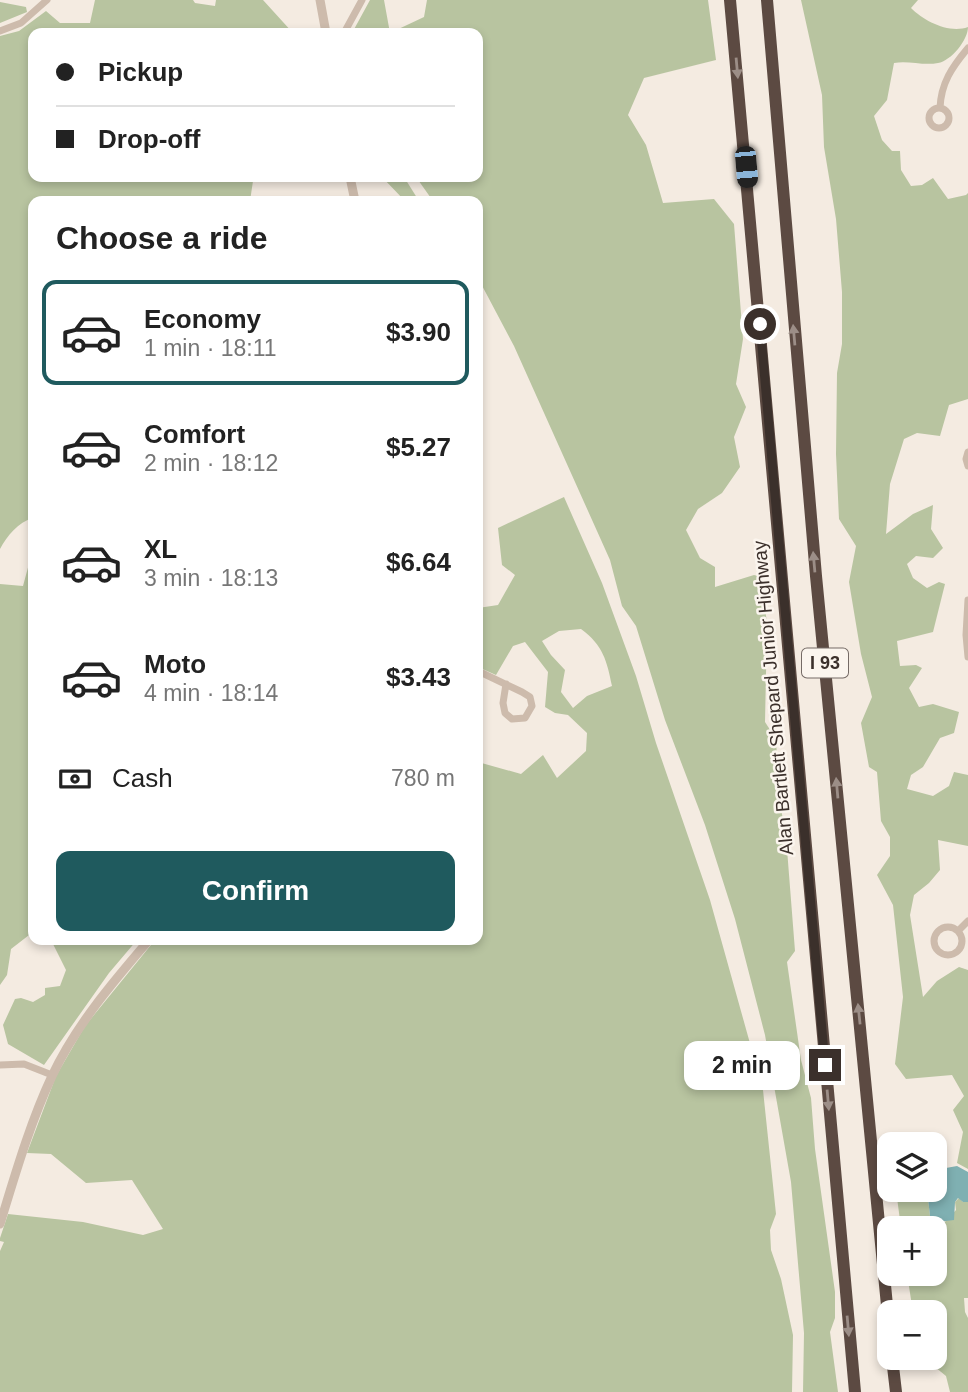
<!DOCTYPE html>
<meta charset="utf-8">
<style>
:root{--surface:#fff;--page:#f6f6f6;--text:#222;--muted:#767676;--line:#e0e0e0;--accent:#1f5a5e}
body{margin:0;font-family:Arial,sans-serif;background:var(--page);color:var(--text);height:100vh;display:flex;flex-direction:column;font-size:26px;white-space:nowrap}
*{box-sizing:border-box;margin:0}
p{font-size:23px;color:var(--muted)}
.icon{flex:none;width:38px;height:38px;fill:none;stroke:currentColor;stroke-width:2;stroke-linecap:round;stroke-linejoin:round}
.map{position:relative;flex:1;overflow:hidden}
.drawer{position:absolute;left:28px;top:196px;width:455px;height:749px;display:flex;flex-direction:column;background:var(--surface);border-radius:14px;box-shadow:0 4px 10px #0003}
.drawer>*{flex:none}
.hud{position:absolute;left:28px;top:28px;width:455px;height:154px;border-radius:14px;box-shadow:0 4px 10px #0003;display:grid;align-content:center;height:154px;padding:0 28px;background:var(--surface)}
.controls{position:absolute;left:877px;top:1132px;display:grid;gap:14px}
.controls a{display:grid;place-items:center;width:70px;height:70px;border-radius:14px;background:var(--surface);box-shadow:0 4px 10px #0003;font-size:35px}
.end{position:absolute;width:32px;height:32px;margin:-16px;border:9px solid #3b302b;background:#fff;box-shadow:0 0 0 4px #fff}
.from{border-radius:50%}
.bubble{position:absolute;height:49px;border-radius:14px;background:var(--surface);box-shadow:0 4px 10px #0003;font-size:23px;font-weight:700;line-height:49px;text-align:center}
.car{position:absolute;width:21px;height:42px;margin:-21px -10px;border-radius:9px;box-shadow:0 0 5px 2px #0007;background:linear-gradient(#222 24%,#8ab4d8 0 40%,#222 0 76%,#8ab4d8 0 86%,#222 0)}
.hud b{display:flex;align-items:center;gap:24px;height:66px;font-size:26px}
.hud b+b{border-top:2px solid var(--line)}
.hud i{width:18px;height:18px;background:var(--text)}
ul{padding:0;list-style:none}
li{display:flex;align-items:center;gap:21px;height:105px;margin:0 14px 10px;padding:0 14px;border:4px solid transparent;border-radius:14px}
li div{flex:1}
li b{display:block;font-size:26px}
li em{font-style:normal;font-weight:700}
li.selected{border-color:var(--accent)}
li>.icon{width:63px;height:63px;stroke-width:1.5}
h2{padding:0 28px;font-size:32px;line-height:84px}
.pay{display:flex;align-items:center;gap:18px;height:77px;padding:0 28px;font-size:26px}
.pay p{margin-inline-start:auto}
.action{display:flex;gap:14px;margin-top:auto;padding:14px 28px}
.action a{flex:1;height:80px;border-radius:14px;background:var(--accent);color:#fff;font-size:28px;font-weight:700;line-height:80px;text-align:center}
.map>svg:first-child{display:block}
.green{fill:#b8c4a0;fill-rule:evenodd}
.water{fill:#7fb0b2}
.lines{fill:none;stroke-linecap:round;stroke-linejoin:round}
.minor{stroke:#cdbbac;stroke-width:7}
.tertiary{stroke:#cdbbac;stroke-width:9}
.motorway{stroke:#5c4a42;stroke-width:12}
.oneway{fill:#9c8e87}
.route{stroke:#3b302b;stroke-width:9}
.labels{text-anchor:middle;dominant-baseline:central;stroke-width:5;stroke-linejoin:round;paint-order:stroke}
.shield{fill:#fbf5ee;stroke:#756b66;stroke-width:2}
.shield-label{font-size:18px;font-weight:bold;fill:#3b302b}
.street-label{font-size:19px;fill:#3b302b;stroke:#fbf5ee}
</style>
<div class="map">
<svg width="968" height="1392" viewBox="0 0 968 1392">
<rect width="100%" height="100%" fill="#f4ebe1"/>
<path class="green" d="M 95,0 L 193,0 L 195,3 L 215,6 L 216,0 L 263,0 L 293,33 L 33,33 L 33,177 L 291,177 L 253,181 L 250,201 L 33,201 L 33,518 C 18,522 7,536 0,549 L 0,36 L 19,31 L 46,11 L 60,23 L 90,23 Z
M 370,0 L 384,0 L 390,33 L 352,33 Z
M 427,0 L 708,0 L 716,60 L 644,78 L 628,115 L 646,145 L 663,203 L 714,199 L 734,224 L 743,339 L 736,384 L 746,407 L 734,437 L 740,467 L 722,493 L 698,509 L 686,530 L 700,558 L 715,567 L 715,587 L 754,575 L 762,577 L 767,625 L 765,722 L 776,739 L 779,793 L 787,849 L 795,951 L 787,962 L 801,1060 L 811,1098 L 815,1149 L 835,1292 L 835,1318 L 830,1332 L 838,1392 L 803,1392 L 804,1333 L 791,1182 L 765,1035 L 735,919 L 705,825 L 665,720 L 636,626 L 622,606 L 610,560 L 514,346 L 478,278 L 478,201 L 433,201 L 416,177 L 478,177 L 478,33 L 390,33 L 424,17 Z
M 801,0 L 918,0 L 911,8 C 924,21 949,34 968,27 C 968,40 951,61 938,63 C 923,66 908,60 894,63 L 887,100 L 874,116 L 882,140 L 892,151 L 900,151 L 901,170 L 911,186 L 922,185 L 933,178 L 948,199 L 966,195 L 968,193 L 968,399 L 949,405 L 940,436 L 917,433 L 904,439 L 890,484 L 886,534 L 913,514 L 933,505 L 931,529 L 943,548 L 933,558 L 916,556 L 907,564 L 913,578 L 927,588 L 939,582 L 945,584 L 933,632 L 897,641 L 900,666 L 916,665 L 922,668 L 909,688 L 919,707 L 933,704 L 959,712 L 954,733 L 940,738 L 923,767 L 911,775 L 907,789 L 933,796 L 949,786 L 954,772 L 968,775 L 968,846 L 938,840 L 940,870 L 929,883 L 914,895 L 910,915 L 923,997 L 937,981 L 959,967 L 968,970 L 968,1169 L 957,1163 L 963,1132 L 953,1110 L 964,1096 L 952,1075 L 906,1079 L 895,1064 L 903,997 L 893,905 L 877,875 L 890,856 L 890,837 L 881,821 L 877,772 L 869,767 L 861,723 L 872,697 L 861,654 L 849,582 L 856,546 L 839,519 L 836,454 L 837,373 L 842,344 L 842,292 L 836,219 L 824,147 L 822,95 Z
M 0,2 L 26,7 L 27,12 L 0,23 Z
M 382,177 L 404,177 L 419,201 L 414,197 L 405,201 Z
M 564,497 L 602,583 L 636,676 L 656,743 L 710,900 L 763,1090 L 776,1214 L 770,1230 L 771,1250 L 781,1279 L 793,1335 L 792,1392 L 0,1392 L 0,1251 L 4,1242 L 0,1241 L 0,1238 L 8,1214 L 83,1222 L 143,1235 L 163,1229 L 132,1180 L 86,1183 L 51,1154 L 27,1153 L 56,1076 L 85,1026 L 155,940 L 478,940 L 478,762 L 521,774 L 543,755 L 557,778 L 586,751 L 587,733 L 568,715 L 555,713 L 545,707 L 548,672 L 525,642 L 513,646 L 496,675 L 478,667 L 478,608 L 498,605 L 515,575 L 502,565 L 498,528 ZM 581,629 C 603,645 607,661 612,686 L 587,696 L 573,708 L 561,692 L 565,670 L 551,655 L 542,641 L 559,631 Z
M 33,555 L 33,784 L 30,789 L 33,803 L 33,932 L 11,949 L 7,975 L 0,985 L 0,584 L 23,586 L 30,560 Z
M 51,940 L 137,940 L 109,973 L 44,1065 L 8,1044 L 3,1025 L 15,999 L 21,998 L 33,1002 L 45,995 L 45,988 L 60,986 L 66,970 Z
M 896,1190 L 927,1190 L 930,1216 L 938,1222 L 944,1223 L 956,1210 L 955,1202 L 959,1198 L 963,1202 L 968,1202 L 968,1298 L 964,1298 L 965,1312 L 968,1318 L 968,1392 L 950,1392 L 946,1376 L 924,1358 L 934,1358 L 934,1312 L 913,1312 L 907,1274 L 934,1274 L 934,1228 L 901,1228 Z"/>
<path class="water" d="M 957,1166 L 968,1172 L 968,1202 L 963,1202 L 958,1198 L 955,1202 L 954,1220 L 938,1222 L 930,1216 L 927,1190 L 934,1190 L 935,1170 Z"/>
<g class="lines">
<path class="minor" d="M 0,31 L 21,23 L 47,0
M 344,33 L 362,0
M929 118a10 10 0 1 1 20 0a10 10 0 1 1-20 0Z
M 940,108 C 941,83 952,67 968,48
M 968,452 L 966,459 L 968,466
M 968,600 L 966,635 L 968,657
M 478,671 L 522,692 L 530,697 L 532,706 L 525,718 L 512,719 L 505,713 L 503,703 L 506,684
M934 941a14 14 0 1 1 28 0a14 14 0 1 1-28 0Z
M 958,931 L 968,921
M 0,1065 L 24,1064 L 52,1075"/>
<path class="tertiary" d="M 320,0 L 326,33
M 350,177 L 355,201
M 0,1224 C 15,1175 30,1123 52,1076 C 76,1025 113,982 149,940"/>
<path class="motorway" d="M 730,0 L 855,1392
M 767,0 L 816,576 L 889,1326
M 892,1358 L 896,1392"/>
</g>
<defs><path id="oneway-solid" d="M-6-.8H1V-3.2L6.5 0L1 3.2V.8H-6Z" transform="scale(1.75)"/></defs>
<g class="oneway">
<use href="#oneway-solid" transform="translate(737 68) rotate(85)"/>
<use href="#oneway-solid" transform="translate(794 335) rotate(-95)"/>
<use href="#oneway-solid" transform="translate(814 562) rotate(-95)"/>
<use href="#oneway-solid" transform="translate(837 788) rotate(-95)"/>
<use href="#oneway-solid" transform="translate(859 1014) rotate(-96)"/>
<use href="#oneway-solid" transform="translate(828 1100) rotate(85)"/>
<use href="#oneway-solid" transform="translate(848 1326) rotate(85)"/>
</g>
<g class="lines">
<path class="route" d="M 760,324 L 825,1065"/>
</g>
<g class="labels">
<rect class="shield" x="802" y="648.5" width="46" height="29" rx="5"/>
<g class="shield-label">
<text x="825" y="663">I 93</text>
</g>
<g class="street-label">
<text transform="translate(773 698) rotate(-95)">Alan Bartlett Shepard Junior Highway</text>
</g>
</g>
</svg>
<div class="controls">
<a><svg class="icon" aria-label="layers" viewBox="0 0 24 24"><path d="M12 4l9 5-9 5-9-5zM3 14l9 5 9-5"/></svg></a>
<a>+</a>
<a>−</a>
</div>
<i class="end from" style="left:760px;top:324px"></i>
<i class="end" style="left:825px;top:1065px"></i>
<div class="bubble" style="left:684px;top:1041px;width:116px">2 min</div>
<i class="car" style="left:746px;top:167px;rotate:175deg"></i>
<div class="hud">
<b><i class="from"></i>Pickup</b>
<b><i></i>Drop-off</b>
</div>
<section class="drawer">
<h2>Choose a ride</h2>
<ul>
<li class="selected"><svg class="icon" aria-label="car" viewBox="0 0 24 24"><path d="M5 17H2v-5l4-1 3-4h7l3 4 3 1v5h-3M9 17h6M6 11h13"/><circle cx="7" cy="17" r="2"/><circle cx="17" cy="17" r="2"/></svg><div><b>Economy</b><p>1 min · 18:11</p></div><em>$3.90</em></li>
<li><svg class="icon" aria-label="car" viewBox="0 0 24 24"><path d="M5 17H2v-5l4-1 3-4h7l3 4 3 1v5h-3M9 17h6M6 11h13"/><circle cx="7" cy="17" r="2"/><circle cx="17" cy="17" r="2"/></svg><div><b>Comfort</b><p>2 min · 18:12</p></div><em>$5.27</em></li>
<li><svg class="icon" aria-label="car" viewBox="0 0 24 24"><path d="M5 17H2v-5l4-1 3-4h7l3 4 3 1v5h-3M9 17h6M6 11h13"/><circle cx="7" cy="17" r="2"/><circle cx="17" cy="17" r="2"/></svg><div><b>XL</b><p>3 min · 18:13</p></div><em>$6.64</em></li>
<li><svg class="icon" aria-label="car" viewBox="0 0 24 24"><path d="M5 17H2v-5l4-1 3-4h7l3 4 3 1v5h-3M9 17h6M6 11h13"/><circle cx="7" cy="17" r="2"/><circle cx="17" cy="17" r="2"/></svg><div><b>Moto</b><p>4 min · 18:14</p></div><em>$3.43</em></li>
</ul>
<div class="pay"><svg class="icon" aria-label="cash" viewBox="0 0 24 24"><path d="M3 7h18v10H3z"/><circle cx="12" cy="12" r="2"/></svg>Cash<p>780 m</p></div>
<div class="action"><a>Confirm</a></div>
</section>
</div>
